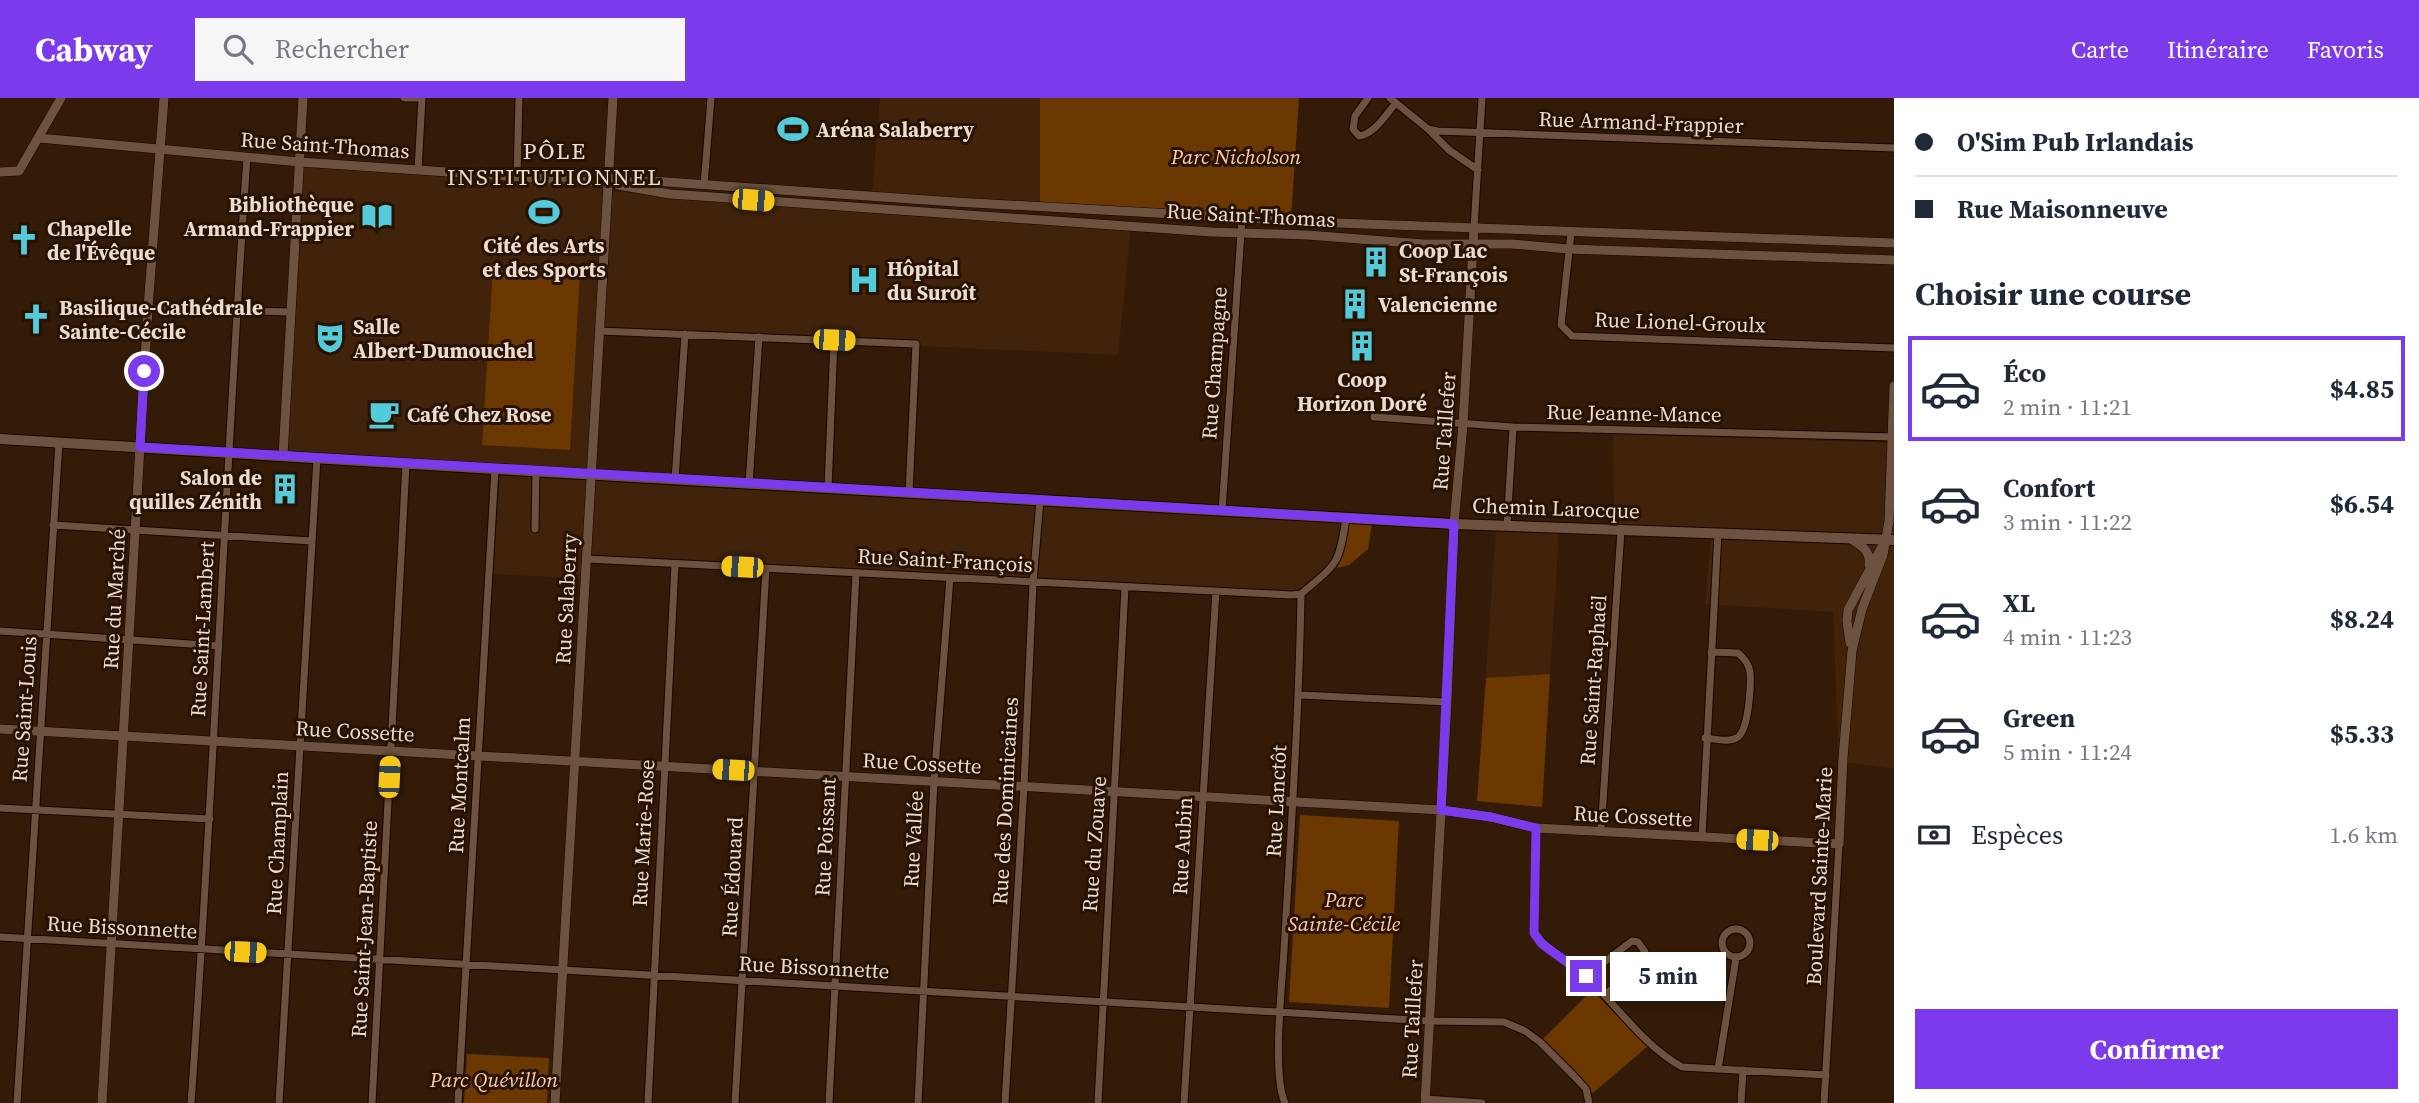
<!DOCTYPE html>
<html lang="fr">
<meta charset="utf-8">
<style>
:root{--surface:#fff;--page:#f6f6f7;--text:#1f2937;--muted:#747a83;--line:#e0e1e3;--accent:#7c3aed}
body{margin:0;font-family:"Source Serif 4",serif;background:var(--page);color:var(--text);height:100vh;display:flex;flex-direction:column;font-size:26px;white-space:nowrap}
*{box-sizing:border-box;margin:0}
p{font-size:23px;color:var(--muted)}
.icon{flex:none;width:38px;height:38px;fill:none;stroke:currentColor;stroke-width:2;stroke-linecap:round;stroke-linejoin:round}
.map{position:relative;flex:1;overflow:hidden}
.side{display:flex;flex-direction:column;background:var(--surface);width:525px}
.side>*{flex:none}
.guide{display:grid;align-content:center;height:154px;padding:0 21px;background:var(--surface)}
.end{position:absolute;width:32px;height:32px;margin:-16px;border:9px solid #7c3aed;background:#fff;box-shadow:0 0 0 4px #fff}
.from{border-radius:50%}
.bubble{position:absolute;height:49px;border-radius:0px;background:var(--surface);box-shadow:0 4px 10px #0003;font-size:23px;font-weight:700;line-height:49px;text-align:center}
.car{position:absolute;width:21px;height:42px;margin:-21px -10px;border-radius:9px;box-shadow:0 0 5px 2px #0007;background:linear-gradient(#f5c518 24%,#345 0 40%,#f5c518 0 76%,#345 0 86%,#f5c518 0)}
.guide b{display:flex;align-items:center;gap:24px;height:66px;font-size:26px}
.guide b+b{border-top:2px solid var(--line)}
.guide i{width:18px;height:18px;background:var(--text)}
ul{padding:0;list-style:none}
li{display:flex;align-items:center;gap:21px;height:105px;margin:0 14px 10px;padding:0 7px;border:4px solid transparent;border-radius:0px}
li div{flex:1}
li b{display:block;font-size:26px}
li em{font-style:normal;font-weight:700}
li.current{border-color:var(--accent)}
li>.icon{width:63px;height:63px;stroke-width:1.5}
h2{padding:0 21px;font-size:32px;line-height:84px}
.pay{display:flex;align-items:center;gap:18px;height:77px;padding:0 21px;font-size:26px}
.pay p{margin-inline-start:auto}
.primary-button{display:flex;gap:14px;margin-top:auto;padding:14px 21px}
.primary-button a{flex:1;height:80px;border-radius:0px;background:var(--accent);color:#fff;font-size:28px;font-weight:700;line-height:80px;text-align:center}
header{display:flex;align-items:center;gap:42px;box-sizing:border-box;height:98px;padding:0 35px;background:var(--accent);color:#fff}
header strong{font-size:33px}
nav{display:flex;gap:38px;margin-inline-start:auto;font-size:24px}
.search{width:490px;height:63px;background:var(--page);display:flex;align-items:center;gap:18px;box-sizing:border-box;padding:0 24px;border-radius:0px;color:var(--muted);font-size:26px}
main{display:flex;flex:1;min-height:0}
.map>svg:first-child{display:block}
.built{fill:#40230a}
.green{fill:#6c3802}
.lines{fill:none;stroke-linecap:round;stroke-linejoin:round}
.minor-casing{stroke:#190500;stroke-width:9}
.tertiary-casing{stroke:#190500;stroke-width:10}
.secondary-casing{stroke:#190500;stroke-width:12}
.minor{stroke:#6d533f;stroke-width:7}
.tertiary{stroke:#6d533f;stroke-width:9}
.secondary{stroke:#6d533f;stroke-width:10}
.route{stroke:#7c3aed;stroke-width:9}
.labels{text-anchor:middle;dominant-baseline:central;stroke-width:6;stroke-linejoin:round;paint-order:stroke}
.street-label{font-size:21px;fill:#ebdbd0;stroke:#281201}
.poi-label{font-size:21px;font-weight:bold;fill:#ebdbd0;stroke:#281201;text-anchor:start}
.park-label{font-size:21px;font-style:italic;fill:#fecba5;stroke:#281201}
.neighbourhood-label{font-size:23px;letter-spacing:2px;fill:#ebdbd0;stroke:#281201}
</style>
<header>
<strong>Cabway</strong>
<div class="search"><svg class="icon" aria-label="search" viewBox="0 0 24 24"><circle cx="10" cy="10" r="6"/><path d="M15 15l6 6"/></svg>Rechercher</div>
<nav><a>Carte</a><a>Itinéraire</a><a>Favoris</a></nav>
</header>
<main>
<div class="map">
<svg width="1894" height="1005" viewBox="0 0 1894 1005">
<rect width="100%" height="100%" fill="#331b08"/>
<path class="built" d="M 880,0 L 1040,0 L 1040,105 L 872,95 Z
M 302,66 L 605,88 L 588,374 L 284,357 Z
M 608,93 L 1131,131 L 1118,257 L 599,233 Z
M 1613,336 L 1894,345 L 1894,671 L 1839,663 L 1833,514 L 1705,506 L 1711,441 L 1614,436 Z
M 500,377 L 594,383 L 1347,425 L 1344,454 L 1337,470 L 1313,493 L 1292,497 L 590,458 L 588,481 L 493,476 Z
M 1496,430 L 1559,432 L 1542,709 L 1477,703 Z"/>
<path class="green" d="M 1040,0 L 1299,0 L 1291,120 L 1040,105 Z
M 493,170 L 580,174 L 570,352 L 482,347 Z
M 1347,425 L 1372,426 L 1368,451 L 1349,467 L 1337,470 L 1344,454 Z
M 1550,576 L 1542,709 L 1477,703 L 1486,580 Z
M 1300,717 L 1399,723 L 1389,910 L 1289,904 Z
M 1592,892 L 1648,948 L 1593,995 L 1542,942 Z
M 467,956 L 549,960 L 547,1005 L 464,1005 Z"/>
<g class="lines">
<g class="minor-casing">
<path id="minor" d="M 404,0 L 422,0
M 1368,0 L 1355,18 L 1353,31 L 1359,38 C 1375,36 1386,16 1396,5
M 1390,0 L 1428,31 L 1437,33 L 1894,50
M 1430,33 L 1449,52 L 1478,72
M 418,72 L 422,0
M 517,79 L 519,0
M 704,87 L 711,0
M 1474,130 L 1482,0
M 1571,135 L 1561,227 L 1572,238 L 1894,250
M 148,210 L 291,214
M 599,233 L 916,246 L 909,395
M 1374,319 L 1513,329 L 1894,339
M 675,382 L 685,236
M 749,386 L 759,239
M 828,390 L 834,242
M 1222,413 L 1242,120
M 53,427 L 312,443
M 1507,428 L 1513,329
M 535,431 L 536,374
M 587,461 L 1292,497 L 1301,496
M 0,533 L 219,548
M 1300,597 L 1447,604
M 1705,640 C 1715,641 1730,645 1738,639 C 1749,630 1751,587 1750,574 C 1749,566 1744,560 1738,555 L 1711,554
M 0,710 L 210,721
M 1536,730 L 1534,835 C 1549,854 1570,864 1588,880 C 1619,910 1644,948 1682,969 L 1826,977
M 1601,734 L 1621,432
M 1702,739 L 1718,435
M1722 845a14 14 0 1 1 28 0a14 14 0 1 1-28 0Z
M 0,839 L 1430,923 L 1504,924 L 1525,933 L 1540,944 L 1574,978 L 1586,991 L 1589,1005
M 1586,878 L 1632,843 L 1638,844 L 1645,854 L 1640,869 L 1604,897
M 1718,971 L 1736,860
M 1425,1001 L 1482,1005
M 17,1005 L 59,344
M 191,1005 C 214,690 225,374 247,59
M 279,1005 L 317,360
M 372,1005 L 406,366
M 458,1005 L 495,371
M 648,1005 L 675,466
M 735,1005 L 766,470
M 829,1005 L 856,475
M 918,1005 L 934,683 L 950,480
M 1005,1005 L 1024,688 L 1033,484 L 1040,402
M 1098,1005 L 1125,489
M 1184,1005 L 1216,493
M 1285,1005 C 1272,977 1282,886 1284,852 C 1291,733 1299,615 1301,496 C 1337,465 1339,468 1346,420
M 1741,1005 L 1743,972
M 1824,1005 L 1839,746"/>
</g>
<g class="tertiary-casing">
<path id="tertiary" d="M 39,40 L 300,64 L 608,85 L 652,83 L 955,104 L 1337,125 L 1894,145
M 0,74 L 19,73 L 61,0
M 618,87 L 670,96 L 1212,134 L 1307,137 L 1424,146 L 1512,146 L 1568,151 L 1894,162
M 283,358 L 303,0
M 1851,441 C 1862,448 1871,453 1869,467
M 1850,545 L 1847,523 L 1848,512 L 1884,445
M 0,631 L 1441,712 L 1491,719 L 1536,730 L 1839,746 L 1843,660 L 1852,553 L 1862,511 L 1883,457 L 1889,423 L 1894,288
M 102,1005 L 148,210 L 164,0
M 555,1005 L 613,0
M 1425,1005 L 1447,604 L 1454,426 L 1463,326 L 1474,130"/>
</g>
<g class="secondary-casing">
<path id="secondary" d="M 0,341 L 495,371 L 1454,426 L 1894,442"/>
</g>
<use href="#minor" class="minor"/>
<use href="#tertiary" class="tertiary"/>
<use href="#secondary" class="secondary"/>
</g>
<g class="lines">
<path class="route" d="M 144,273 L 140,349 L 1454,426 L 1441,712 L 1491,719 L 1536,730 L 1534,835 L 1542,846 L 1586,878"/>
</g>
<defs>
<g id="stadium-bare" transform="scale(2.415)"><path d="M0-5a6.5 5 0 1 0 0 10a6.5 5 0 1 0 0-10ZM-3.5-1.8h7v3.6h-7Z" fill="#53cbdb" stroke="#281201" stroke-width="2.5" paint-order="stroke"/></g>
<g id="library-bare" transform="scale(2.415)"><path d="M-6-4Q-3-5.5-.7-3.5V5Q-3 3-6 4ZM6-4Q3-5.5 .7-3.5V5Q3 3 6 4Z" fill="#53cbdb" stroke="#281201" stroke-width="2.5" paint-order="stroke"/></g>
<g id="church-bare" transform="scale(2.415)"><path d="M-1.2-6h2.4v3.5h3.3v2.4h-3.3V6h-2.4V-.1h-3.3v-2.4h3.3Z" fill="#53cbdb" stroke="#281201" stroke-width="2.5" paint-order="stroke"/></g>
<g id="building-bare" transform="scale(2.415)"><path d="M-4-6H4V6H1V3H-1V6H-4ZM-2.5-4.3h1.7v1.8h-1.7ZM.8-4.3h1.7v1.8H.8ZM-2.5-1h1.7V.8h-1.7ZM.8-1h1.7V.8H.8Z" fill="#53cbdb" stroke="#281201" stroke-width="2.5" paint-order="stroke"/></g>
<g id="hospital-bare" transform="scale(2.415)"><path d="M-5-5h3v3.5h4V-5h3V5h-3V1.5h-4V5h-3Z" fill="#53cbdb" stroke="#281201" stroke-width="2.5" paint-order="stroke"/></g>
<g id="theatre-bare" transform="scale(2.415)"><path d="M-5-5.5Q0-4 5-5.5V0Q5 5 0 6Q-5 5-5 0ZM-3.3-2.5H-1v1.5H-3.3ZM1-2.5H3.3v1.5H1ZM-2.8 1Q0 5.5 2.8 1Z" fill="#53cbdb" stroke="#281201" stroke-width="2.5" paint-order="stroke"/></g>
<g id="cafe-bare" transform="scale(2.415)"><path d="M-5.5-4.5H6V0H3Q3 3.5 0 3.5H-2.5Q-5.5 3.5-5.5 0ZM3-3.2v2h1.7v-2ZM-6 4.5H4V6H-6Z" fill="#53cbdb" stroke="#281201" stroke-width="2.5" paint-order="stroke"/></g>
</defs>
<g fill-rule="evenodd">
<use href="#stadium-bare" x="793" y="31"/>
<use href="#stadium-bare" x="544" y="114"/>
<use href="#library-bare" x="377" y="118"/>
<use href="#church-bare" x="24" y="142"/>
<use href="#building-bare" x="1376" y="164"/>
<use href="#hospital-bare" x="864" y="182"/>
<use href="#building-bare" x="1355" y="206"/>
<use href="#church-bare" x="36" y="221"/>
<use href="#theatre-bare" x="330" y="240"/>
<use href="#building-bare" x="1362" y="248"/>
<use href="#cafe-bare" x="384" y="316"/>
<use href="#building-bare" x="285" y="391"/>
</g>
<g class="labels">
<g class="street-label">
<text transform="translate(1641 24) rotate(2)">Rue Armand-Frappier</text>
<text transform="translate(325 47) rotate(4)">Rue Saint-Thomas</text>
<text transform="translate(1251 117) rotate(3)">Rue Saint-Thomas</text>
<text transform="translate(1680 224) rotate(2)">Rue Lionel-Groulx</text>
<text transform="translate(1214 265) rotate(-86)">Rue Champagne</text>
<text transform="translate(1634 315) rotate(1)">Rue Jeanne-Mance</text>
<text transform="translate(1444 333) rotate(-86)">Rue Taillefer</text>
<text transform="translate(1556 410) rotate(2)">Chemin Larocque</text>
<text transform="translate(945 462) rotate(3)">Rue Saint-François</text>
<text transform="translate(114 501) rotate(-87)">Rue du Marché</text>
<text transform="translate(566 501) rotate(-87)">Rue Salaberry</text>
<text transform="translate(202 531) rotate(-87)">Rue Saint-Lambert</text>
<text transform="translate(1593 582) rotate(-86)">Rue Saint-Raphaël</text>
<text transform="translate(24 611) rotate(-86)">Rue Saint-Louis</text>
<text transform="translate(355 633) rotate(3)">Rue Cossette</text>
<text transform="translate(922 665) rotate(3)">Rue Cossette</text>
<text transform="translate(459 687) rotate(-87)">Rue Montcalm</text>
<text transform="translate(1005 703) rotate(-87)">Rue des Dominicaines</text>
<text transform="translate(1276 703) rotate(-87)">Rue Lanctôt</text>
<text transform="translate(1633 718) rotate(3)">Rue Cossette</text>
<text transform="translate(643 735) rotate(-87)">Rue Marie-Rose</text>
<text transform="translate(825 739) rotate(-87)">Rue Poissant</text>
<text transform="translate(913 741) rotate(-87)">Rue Vallée</text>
<text transform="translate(277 745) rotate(-87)">Rue Champlain</text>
<text transform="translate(1094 746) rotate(-86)">Rue du Zouave</text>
<text transform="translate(1182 748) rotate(-87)">Rue Aubin</text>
<text transform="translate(1819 778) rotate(-87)">Boulevard Sainte-Marie</text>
<text transform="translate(732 779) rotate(-87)">Rue Édouard</text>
<text transform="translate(122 829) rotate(3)">Rue Bissonnette</text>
<text transform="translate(364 831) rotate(-87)">Rue Saint-Jean-Baptiste</text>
<text transform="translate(814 869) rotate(3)">Rue Bissonnette</text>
<text transform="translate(1412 921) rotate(-87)">Rue Taillefer</text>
</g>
<g class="poi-label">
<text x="816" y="31">Aréna Salaberry</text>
<text x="354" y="106" text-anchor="end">Bibliothèque<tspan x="354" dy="24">Armand-Frappier</tspan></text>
<text x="47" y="130">Chapelle<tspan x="47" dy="24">de l'Évêque</tspan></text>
<text x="544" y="147" text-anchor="middle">Cité des Arts<tspan x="544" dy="24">et des Sports</tspan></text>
<text x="1399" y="152">Coop Lac<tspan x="1399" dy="24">St-François</tspan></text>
<text x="887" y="170">Hôpital<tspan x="887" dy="24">du Suroît</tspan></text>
<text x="1378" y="206">Valencienne</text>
<text x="59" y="209">Basilique-Cathédrale<tspan x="59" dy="24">Sainte-Cécile</tspan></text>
<text x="353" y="228">Salle<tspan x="353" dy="24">Albert-Dumouchel</tspan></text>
<text x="1362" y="281" text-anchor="middle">Coop<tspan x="1362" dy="24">Horizon Doré</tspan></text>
<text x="407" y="316">Café Chez Rose</text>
<text x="262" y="379" text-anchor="end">Salon de<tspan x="262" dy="24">quilles Zénith</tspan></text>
</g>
<g class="park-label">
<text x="1236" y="58">Parc Nicholson</text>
<text x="1344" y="801">Parc<tspan x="1344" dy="24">Sainte-Cécile</tspan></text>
<text x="494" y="981">Parc Quévillon</text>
</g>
<g class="neighbourhood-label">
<text x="555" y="53">PÔLE<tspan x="555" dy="26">INSTITUTIONNEL</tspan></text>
</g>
</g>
</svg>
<i class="end from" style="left:144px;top:273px"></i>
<i class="end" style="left:1586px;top:878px"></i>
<div class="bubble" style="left:1610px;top:854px;width:116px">5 min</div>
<i class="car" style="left:753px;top:102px;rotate:95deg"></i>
<i class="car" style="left:834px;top:242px;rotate:92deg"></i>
<i class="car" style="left:742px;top:469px;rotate:273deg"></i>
<i class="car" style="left:733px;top:672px;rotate:273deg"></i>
<i class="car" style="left:389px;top:679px;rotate:3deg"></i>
<i class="car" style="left:1757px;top:742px;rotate:273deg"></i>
<i class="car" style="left:245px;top:854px;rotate:93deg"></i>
</div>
<section class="side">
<div class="guide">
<b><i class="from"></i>O'Sim Pub Irlandais</b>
<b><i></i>Rue Maisonneuve</b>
</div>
<h2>Choisir une course</h2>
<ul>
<li class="current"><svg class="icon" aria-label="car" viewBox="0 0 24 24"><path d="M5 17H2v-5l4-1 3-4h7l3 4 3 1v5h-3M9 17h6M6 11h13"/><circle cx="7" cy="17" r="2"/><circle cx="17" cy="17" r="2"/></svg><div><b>Éco</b><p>2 min · 11:21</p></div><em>$4.85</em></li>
<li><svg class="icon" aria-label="car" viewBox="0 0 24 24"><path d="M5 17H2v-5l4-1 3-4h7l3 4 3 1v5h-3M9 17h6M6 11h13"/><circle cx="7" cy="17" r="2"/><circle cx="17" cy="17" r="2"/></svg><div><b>Confort</b><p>3 min · 11:22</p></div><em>$6.54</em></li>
<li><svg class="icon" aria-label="car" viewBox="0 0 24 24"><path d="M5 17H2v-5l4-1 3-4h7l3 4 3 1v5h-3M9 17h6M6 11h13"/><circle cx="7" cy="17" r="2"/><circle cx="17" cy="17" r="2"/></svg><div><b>XL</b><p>4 min · 11:23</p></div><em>$8.24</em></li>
<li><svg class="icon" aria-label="car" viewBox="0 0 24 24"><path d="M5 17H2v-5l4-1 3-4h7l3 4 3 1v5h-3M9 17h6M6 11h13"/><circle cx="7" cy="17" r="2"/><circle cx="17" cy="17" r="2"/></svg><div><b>Green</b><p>5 min · 11:24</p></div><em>$5.33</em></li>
</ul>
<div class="pay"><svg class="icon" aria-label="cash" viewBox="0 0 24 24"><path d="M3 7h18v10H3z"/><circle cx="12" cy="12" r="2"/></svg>Espèces<p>1.6 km</p></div>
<div class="primary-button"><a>Confirmer</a></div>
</section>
</main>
